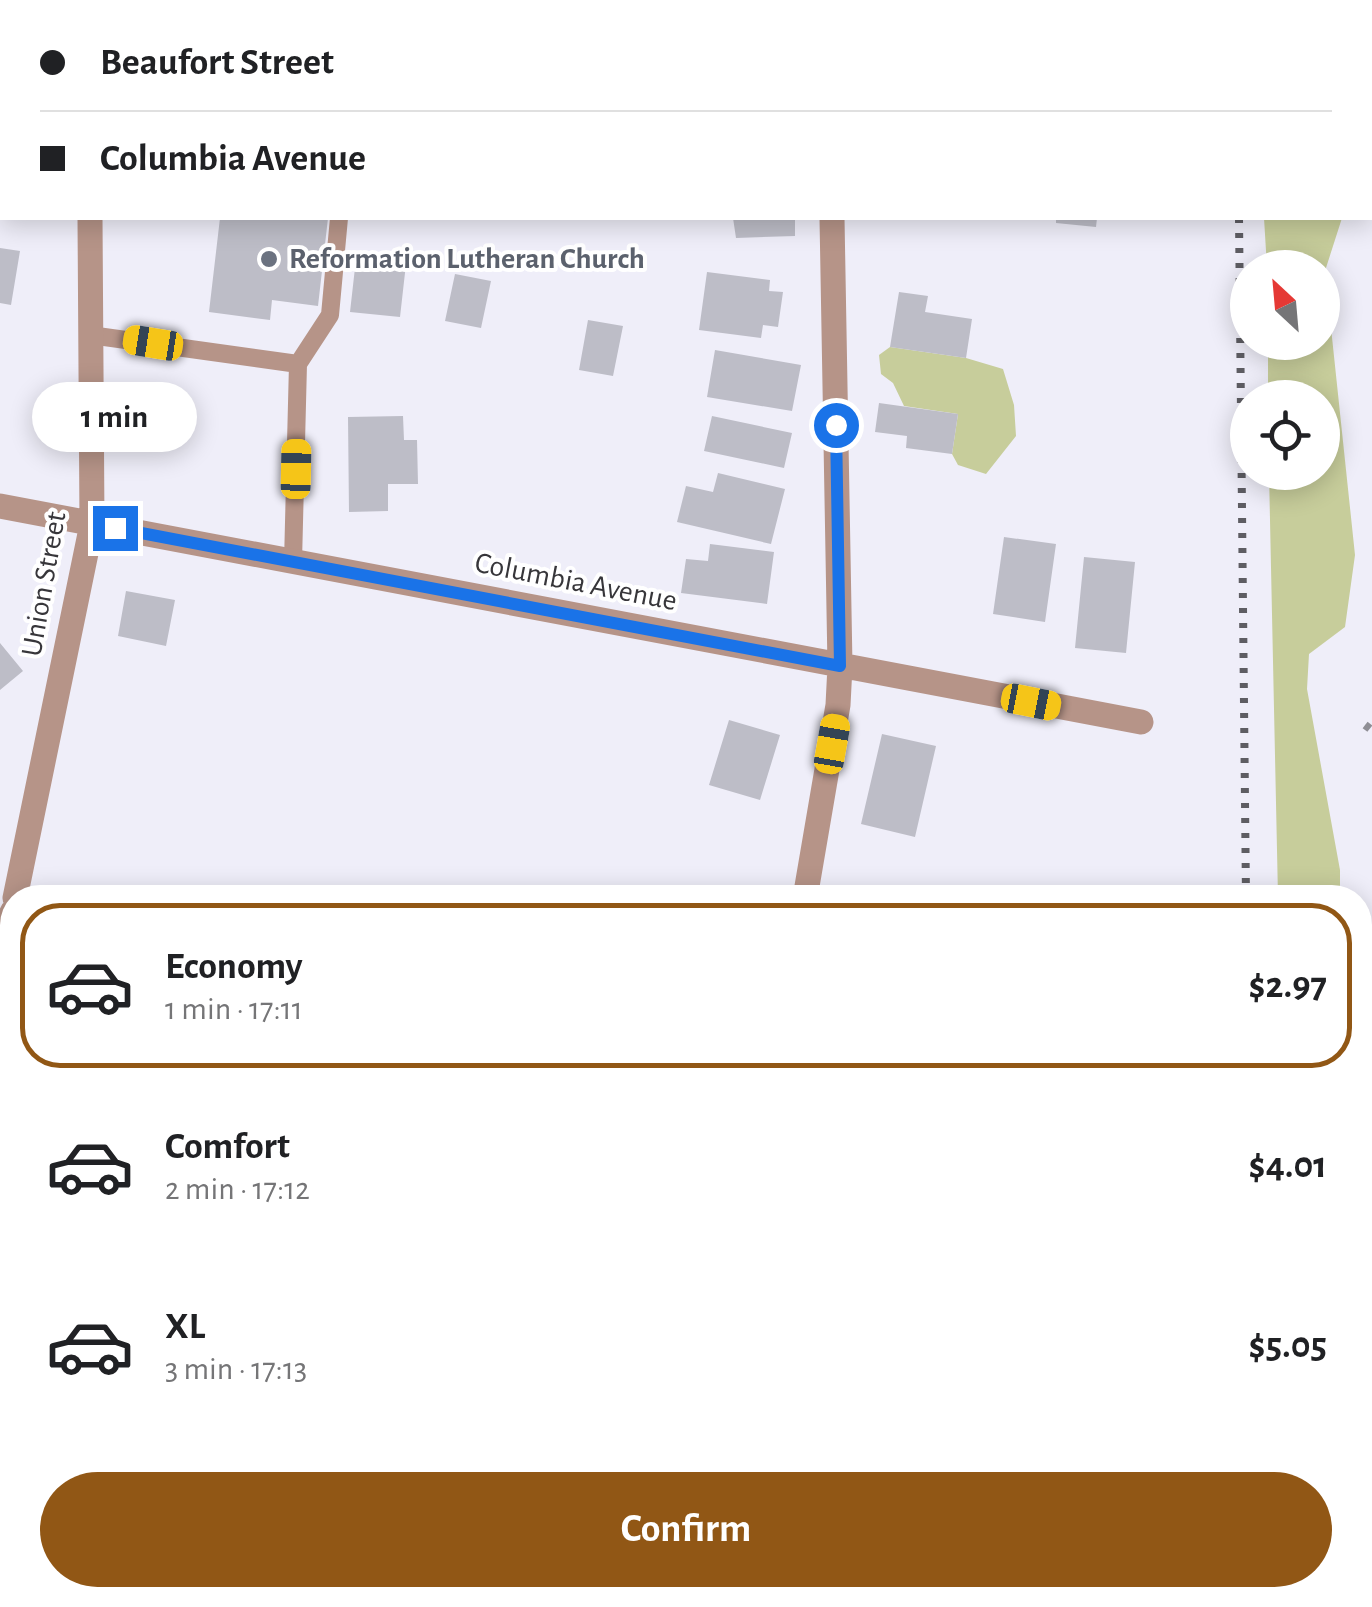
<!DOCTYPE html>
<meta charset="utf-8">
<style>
:root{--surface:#fff;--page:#f2f2f2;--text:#202124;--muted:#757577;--line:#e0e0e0;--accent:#915715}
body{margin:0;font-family:"Alegreya Sans",sans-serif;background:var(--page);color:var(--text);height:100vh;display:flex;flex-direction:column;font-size:38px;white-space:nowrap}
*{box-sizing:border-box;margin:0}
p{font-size:32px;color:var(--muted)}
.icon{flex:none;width:55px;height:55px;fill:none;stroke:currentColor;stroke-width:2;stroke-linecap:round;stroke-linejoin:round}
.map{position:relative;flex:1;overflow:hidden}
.side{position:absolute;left:0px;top:885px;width:1372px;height:722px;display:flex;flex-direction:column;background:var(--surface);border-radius:40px 40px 0 0;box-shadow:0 5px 25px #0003}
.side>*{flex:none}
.guide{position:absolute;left:0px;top:0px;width:1372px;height:220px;box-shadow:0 5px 25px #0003;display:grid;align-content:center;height:220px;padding:0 40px;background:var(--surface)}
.needle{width:65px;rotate:334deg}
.buttons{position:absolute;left:1230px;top:250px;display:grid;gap:20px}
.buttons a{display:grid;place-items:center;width:110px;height:110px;border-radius:50%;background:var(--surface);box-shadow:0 5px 25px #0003;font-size:50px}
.end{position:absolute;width:45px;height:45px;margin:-22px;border:12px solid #1a73e8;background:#fff;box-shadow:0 0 0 5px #fff}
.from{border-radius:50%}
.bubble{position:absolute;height:70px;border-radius:35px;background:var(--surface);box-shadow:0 5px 25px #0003;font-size:32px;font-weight:700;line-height:70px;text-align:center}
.car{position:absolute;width:30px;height:60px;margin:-30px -15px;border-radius:12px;box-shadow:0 0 8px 2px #0007;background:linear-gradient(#f5c518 24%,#345 0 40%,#f5c518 0 76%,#345 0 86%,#f5c518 0)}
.guide b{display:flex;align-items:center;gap:35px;height:95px;font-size:38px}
.guide b+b{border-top:2px solid var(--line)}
.guide i{width:25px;height:25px;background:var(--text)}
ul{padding:18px 0 0;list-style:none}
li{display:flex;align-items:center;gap:30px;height:165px;margin:0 20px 15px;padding:0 20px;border:5px solid transparent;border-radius:40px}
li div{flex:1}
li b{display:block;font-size:38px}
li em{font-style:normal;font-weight:700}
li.on{border-color:var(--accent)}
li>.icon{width:90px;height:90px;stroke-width:1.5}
.primary-button{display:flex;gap:20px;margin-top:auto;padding:20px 40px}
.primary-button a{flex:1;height:115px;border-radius:60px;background:var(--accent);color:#fff;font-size:40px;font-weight:700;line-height:115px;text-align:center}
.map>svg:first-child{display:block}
.green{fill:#c7cd9b}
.building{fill:#bdbdc7}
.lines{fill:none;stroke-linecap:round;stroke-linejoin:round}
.path{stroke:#8f8e95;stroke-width:6;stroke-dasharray:8 5;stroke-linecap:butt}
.service{stroke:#b69488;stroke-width:18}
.minor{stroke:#b69488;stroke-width:25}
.tertiary{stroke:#b69488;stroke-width:25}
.primary{stroke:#814833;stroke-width:25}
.rail{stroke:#5e5d63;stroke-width:8;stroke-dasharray:5 10;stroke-linecap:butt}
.route{stroke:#1a73e8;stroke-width:12}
.worship-dot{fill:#6b7280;stroke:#fff;stroke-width:4}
.labels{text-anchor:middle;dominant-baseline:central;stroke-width:8;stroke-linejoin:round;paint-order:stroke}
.worship-label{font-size:30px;font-weight:bold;fill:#5b616d;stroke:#fff;text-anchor:start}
.street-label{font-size:30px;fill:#37363a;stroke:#fff}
</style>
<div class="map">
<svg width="1372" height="1607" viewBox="0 0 1372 1607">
<rect width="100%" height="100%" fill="#efeef9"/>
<path class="green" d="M 1264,218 L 1342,218 L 1325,271 L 1355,555 L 1345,627 L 1309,654 L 1307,689 L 1340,870 L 1340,897 L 1278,897 L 1269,473 L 1322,472 L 1322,398 L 1268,397 L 1268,343 L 1322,342 L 1322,268 L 1267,267 Z
M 890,347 L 966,358 L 1003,369 L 1014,405 L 1016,436 L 986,474 L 958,465 L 952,454 L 958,414 L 904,406 L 893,383 L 881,374 L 879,355 Z"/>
<path class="building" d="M 220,218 L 328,218 L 318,306 L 272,300 L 270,320 L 209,312 Z
M 733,218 L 795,218 L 795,236 L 736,238 Z
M 1056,218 L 1097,218 L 1096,227 L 1056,223 Z
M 0,248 L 20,251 L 11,305 L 0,303 Z
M 356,259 L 406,264 L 400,317 L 350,312 Z
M 707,272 L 770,280 L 769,291 L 783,292 L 778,327 L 763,325 L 761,338 L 699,330 Z
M 455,274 L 491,281 L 481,328 L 445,321 Z
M 899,292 L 928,296 L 925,312 L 972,319 L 966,358 L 890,347 Z
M 588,320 L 623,326 L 613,376 L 579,370 Z
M 715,350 L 801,365 L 792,411 L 707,397 Z
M 879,403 L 958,414 L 952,454 L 906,448 L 907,436 L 875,432 Z
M 403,416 L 404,440 L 417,440 L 418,484 L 388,484 L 388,511 L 349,512 L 348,417 Z
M 712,416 L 792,433 L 784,468 L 704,451 Z
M 718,473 L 785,489 L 771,544 L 677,522 L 686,486 L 713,492 Z
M 1004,537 L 1056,544 L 1045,622 L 993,614 Z
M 710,544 L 774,552 L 767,604 L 681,593 L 686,559 L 708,561 Z
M 1084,557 L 1135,562 L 1126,653 L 1075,648 Z
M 126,591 L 175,600 L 166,646 L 118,636 Z
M 0,643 L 23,671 L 0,690 Z
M 729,720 L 780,735 L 760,800 L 709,785 Z
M 882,734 L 936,746 L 915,837 L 861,824 Z
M 11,1135 L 12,1135 L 12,1182 L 2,1180 Z
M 0,1252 L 12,1254 L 12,1305 L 0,1303 Z
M 0,1408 L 12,1409 L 6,1502 L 0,1501 Z
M 523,1595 L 566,1595 L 565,1607 L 522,1604 Z"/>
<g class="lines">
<path class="path" d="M 1365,730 L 1372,721"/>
<path class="service" d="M 357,2 L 357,0
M 982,2 L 982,0
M 1342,2 L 1342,0
M 90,335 L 298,364 L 293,562
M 298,364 L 330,315 L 339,218"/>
<path class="minor" d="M 89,0 L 89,2
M 797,0 L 803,2
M 0,506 L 1141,722
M 15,898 L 92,524 L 90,218
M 805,898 L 838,705 L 840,666 L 832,218
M 0,973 L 12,912
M 0,1043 L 12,1045
M 673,1607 L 675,1595"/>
<path class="tertiary" d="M 0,1581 L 12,1583
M 87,1595 L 160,1607"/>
<path class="primary" d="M 756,0 L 770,2
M 1370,100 L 1372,100"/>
<path class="rail" d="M 1236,0 L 1237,2
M 1239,218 L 1246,898
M 1257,1595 L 1257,1607"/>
</g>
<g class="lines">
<path class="route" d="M 115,528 L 840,666 L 836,425"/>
</g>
<circle class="worship-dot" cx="269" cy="259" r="10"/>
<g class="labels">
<g class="worship-label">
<text x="289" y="259">Reformation Lutheran Church</text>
</g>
<g class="street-label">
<text transform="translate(576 582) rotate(11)">Columbia Avenue</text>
<text transform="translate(44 584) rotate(-80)">Union Street</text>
</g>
</g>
</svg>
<div class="buttons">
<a><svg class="needle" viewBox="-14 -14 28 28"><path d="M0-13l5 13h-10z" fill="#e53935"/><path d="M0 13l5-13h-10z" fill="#757577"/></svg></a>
<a><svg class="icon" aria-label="locate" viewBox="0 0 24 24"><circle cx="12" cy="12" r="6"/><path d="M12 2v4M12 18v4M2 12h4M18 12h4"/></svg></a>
</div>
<i class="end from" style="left:836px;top:425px"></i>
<i class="end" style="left:115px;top:528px"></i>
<div class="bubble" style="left:32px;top:382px;width:165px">1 min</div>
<i class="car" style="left:153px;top:343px;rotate:279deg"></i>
<i class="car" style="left:296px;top:469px;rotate:1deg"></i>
<i class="car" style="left:1031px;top:702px;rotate:101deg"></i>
<i class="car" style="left:832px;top:744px;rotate:10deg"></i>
<div class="guide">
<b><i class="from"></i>Beaufort Street</b>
<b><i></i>Columbia Avenue</b>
</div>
<section class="side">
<ul>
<li class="on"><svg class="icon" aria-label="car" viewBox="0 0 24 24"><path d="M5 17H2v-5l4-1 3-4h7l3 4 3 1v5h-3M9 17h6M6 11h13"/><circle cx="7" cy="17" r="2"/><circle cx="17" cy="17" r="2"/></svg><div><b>Economy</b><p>1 min · 17:11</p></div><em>$2.97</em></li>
<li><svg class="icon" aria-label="car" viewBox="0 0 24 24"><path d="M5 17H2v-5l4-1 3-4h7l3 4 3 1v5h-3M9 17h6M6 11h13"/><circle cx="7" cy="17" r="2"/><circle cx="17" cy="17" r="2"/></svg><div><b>Comfort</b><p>2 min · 17:12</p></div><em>$4.01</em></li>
<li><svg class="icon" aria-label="car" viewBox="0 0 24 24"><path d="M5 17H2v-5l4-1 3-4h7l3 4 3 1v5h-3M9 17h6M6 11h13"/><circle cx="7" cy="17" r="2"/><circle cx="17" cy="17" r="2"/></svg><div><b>XL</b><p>3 min · 17:13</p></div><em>$5.05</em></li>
</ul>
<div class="primary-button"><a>Confirm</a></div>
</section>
</div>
